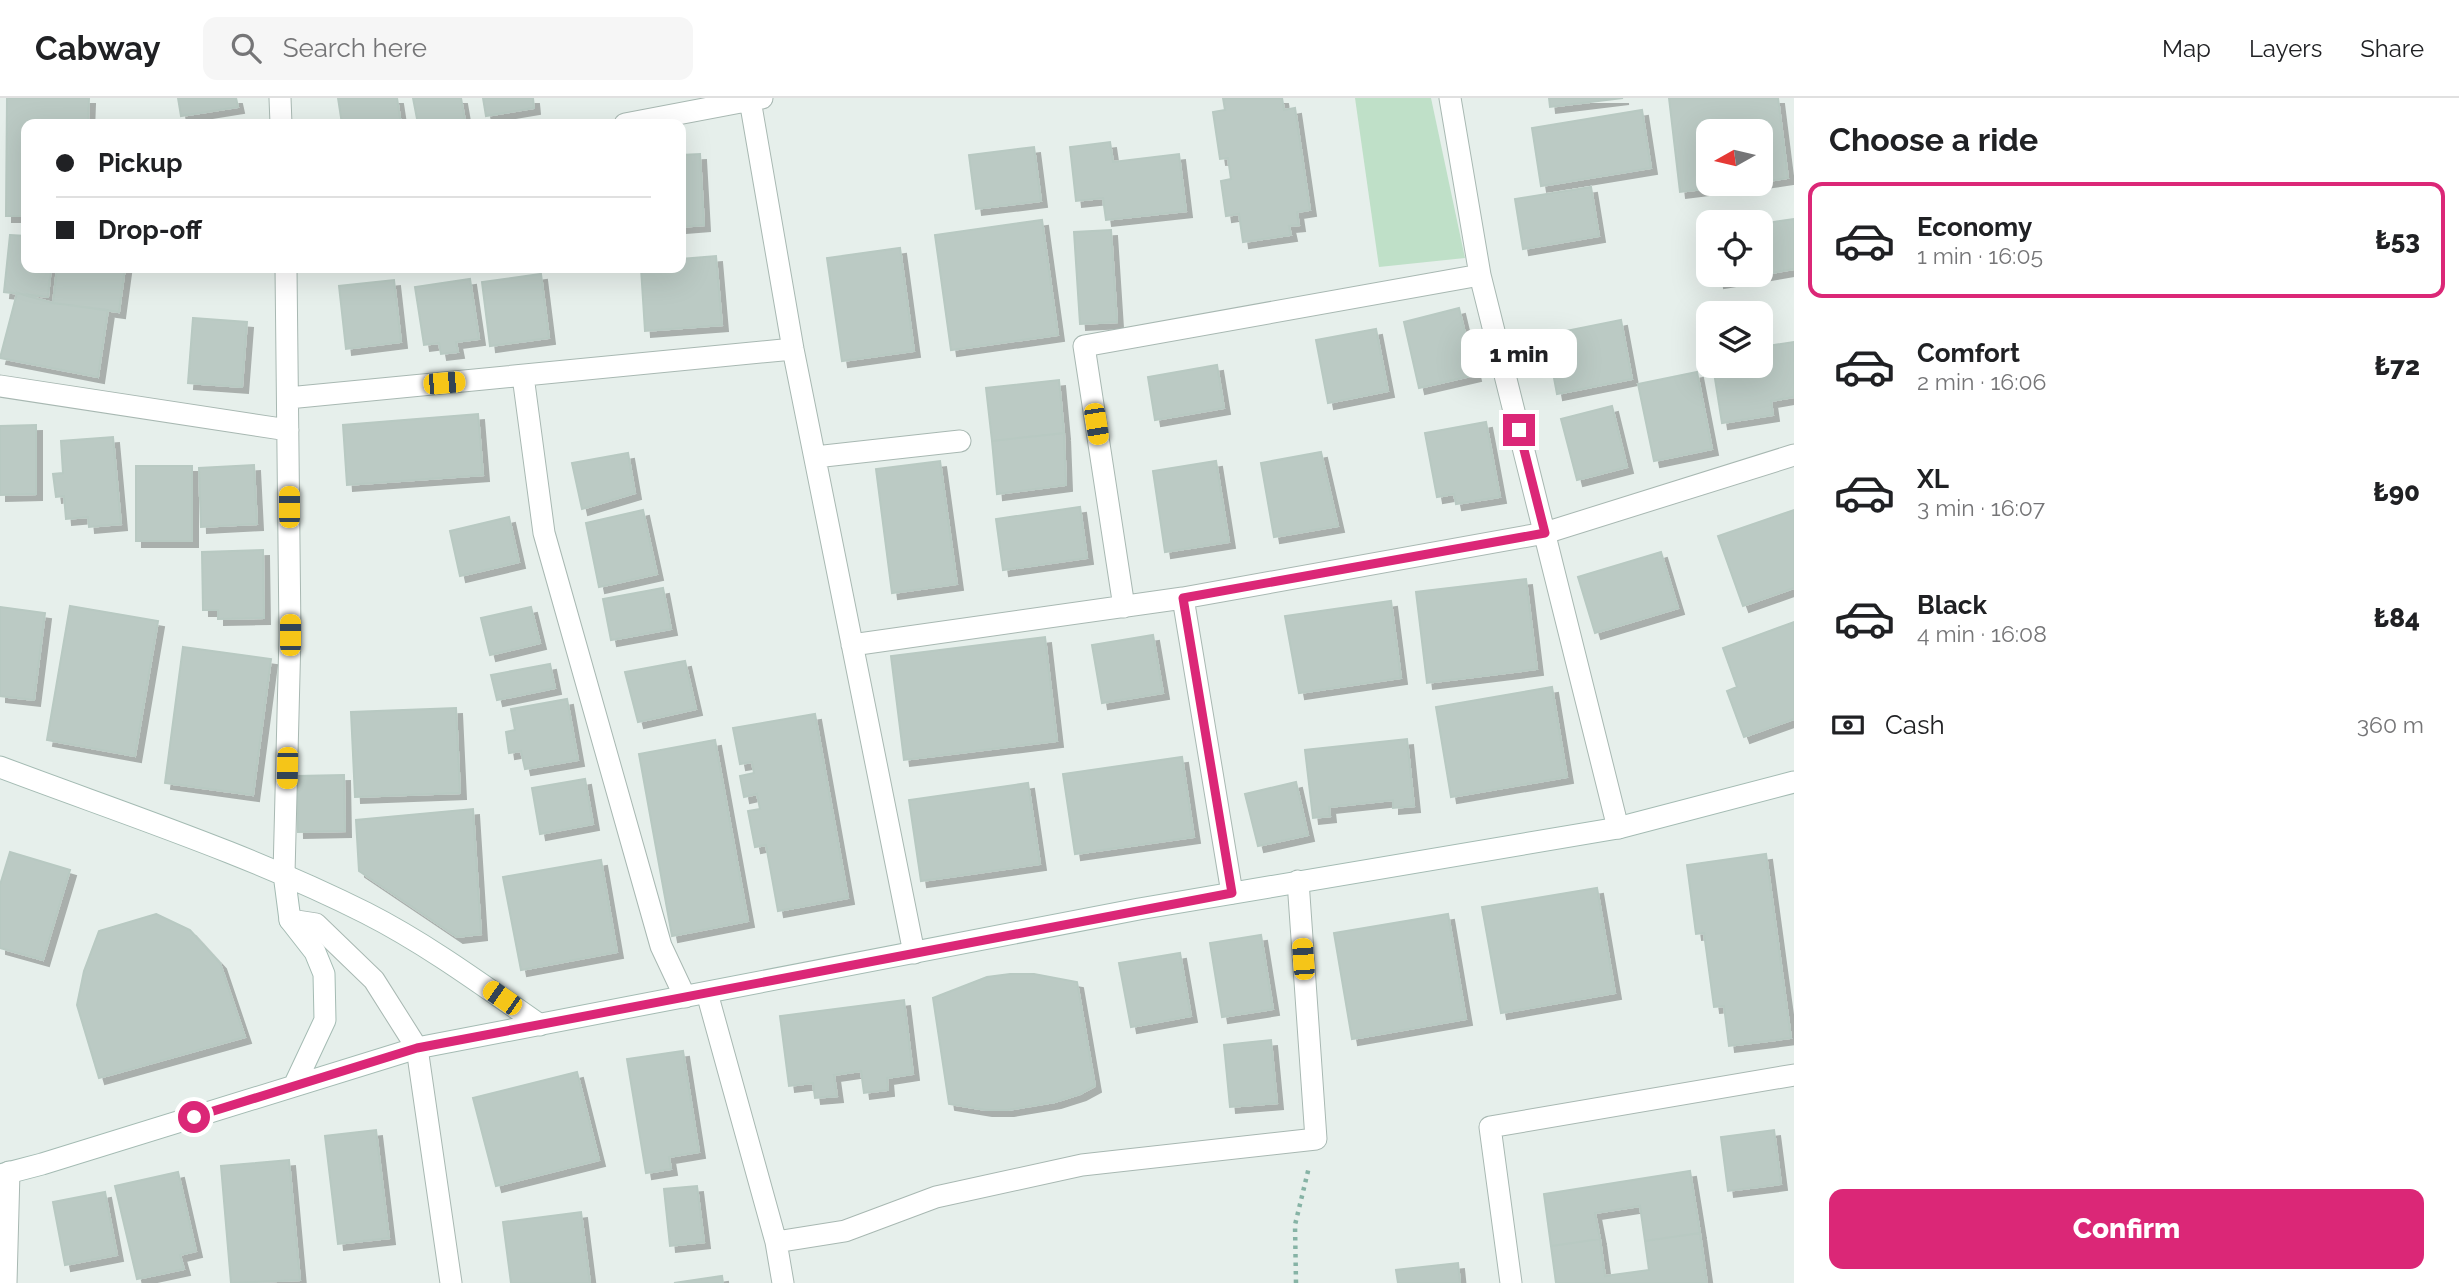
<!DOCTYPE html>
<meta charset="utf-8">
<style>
:root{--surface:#fff;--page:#f6f6f6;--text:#202124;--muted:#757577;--line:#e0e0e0;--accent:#db2777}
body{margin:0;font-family:Raleway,sans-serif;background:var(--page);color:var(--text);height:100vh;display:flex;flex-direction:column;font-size:26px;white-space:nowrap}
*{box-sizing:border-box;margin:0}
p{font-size:23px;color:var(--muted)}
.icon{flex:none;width:38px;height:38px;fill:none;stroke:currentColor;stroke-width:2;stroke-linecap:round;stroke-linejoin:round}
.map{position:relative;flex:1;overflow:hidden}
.drawer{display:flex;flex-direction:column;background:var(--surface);width:665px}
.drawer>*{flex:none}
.guide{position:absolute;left:21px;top:21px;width:665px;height:154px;border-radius:14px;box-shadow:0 7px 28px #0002;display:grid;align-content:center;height:154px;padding:0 35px;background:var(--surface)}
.needle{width:46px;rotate:262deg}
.controls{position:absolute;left:1696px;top:21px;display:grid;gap:14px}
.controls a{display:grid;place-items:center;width:77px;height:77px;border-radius:14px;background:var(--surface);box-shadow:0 7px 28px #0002;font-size:35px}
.end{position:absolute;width:32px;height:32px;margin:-16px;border:9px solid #db2777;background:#fff;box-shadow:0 0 0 4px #fff}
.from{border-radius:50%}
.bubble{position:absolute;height:49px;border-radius:14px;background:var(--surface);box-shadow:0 7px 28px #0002;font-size:23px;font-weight:800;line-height:49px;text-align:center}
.car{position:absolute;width:21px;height:42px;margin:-21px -10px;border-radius:9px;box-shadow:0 0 5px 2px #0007;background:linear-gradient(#f5c518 24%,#345 0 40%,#f5c518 0 76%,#345 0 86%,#f5c518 0)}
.guide b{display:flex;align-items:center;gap:24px;height:66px;font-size:26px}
.guide b+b{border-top:2px solid var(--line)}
.guide i{width:18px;height:18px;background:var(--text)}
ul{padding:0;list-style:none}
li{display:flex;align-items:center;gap:21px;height:116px;margin:0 14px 10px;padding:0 21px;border:4px solid transparent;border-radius:14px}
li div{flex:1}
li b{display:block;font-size:26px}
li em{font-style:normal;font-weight:800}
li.selected{border-color:var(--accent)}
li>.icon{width:63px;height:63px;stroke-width:1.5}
h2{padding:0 35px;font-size:32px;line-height:84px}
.pay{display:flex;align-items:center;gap:18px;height:77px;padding:0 35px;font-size:26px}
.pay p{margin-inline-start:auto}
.primary-button{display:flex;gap:14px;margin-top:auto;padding:14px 35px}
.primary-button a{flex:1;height:80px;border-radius:14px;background:var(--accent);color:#fff;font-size:28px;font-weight:800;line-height:80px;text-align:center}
header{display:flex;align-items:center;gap:42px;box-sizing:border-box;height:98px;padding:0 35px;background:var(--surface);border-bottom:2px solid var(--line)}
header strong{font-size:33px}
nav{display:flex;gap:38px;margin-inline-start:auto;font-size:24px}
.search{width:490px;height:63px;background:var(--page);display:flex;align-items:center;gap:18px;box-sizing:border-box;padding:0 24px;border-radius:14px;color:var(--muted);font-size:26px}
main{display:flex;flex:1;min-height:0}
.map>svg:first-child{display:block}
.green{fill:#bfe0c8}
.building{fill:#bbcac4;stroke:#b8c9c2;stroke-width:2;filter:url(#shadow)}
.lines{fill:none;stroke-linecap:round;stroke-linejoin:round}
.street-casing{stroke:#a8b8b2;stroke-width:23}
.secondary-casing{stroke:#a4bbb3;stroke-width:23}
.path{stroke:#86b3a5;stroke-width:4.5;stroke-dasharray:3.5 5;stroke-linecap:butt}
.street{stroke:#fff;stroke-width:21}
.secondary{stroke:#fff;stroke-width:21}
.route{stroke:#db2777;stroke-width:9}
</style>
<header>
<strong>Cabway</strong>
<div class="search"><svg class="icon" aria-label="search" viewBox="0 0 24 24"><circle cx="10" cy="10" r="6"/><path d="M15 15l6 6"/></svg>Search here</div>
<nav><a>Map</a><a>Layers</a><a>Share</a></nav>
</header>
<main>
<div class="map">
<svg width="1794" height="1185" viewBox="0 0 1794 1185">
<defs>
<filter id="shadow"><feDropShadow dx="6" dy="6" stdDeviation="0" flood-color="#0004"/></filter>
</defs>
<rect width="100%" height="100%" fill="#e6efeb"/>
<path class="green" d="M 1355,0 L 1431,0 L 1465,160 L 1379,169 Z"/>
<path class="building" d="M 7,0 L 89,0 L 88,26 L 26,26 L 26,118 L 6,118 Z
M 178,0 L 236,0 L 238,9 L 181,18 Z
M 338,0 L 397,0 L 401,26 L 342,26 Z
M 413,0 L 461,0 L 465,23 L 448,26 L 418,26 Z
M 483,0 L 533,0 L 534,10 L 486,18 Z
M 1223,0 L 1282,0 L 1284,12 L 1295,10 L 1310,112 L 1297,114 L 1299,127 L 1289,128 L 1291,137 L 1243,144 L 1239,116 L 1226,118 L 1221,83 L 1231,81 L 1228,60 L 1220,61 L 1213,14 L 1225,12 Z
M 1549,0 L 1623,0 L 1550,9 Z
M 1669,0 L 1778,0 L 1788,80 L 1760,84 L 1760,33 L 1708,33 L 1708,86 L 1744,86 L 1680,94 Z
M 1642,12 L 1651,70 L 1541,88 L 1532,30 Z
M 1110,44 L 1113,64 L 1179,56 L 1186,113 L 1106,122 L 1103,100 L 1076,103 L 1070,49 Z
M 1034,49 L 1041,103 L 976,111 L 969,57 Z
M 700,56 L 704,127 L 681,129 L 681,57 Z
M 1591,89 L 1599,138 L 1523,151 L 1515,101 Z
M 1794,121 L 1794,171 L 1718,184 L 1717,177 L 1760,177 L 1760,126 Z
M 1042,122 L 1058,237 L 951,252 L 935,137 Z
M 1111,132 L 1117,224 L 1080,226 L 1074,134 Z
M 10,137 L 26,138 L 26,170 L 51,170 L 48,199 L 4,194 Z
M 900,150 L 914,253 L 842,263 L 827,160 Z
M 716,158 L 722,227 L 645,233 L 641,170 L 681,170 L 681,161 Z
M 57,170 L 125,170 L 119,214 L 53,205 Z
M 541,176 L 549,240 L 490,248 L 482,184 Z
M 470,181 L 479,241 L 456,244 L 458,254 L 441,256 L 439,245 L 424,247 L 415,189 Z
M 394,182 L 401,244 L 346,251 L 339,188 Z
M 17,195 L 53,205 L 108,212 L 98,279 L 0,260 Z
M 1459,210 L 1475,277 L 1419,290 L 1404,224 Z
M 193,220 L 247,224 L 242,289 L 188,285 Z
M 1621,222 L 1632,281 L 1557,296 L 1546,237 Z
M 1376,231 L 1388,293 L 1328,305 L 1316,242 Z
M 1794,244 L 1794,299 L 1771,303 L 1773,317 L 1722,325 L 1713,268 L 1769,267 L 1767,248 Z
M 1217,267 L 1224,310 L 1155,322 L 1148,279 Z
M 1697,274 L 1712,351 L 1654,363 L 1638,286 Z
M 1059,282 L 1064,335 L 992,343 L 986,290 Z
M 1612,308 L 1627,369 L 1577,382 L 1561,321 Z
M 478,316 L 483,377 L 347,387 L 343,327 Z
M 1486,324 L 1500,399 L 1456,406 L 1454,396 L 1437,399 L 1425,335 Z
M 36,327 L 36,396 L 0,397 L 0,328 Z
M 1064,335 L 1066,387 L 997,396 L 992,343 Z
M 113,339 L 121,426 L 89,429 L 88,419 L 66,421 L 64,398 L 56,399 L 53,376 L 63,375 L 61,343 Z
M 1321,354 L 1338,428 L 1274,439 L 1261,365 Z
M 628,355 L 635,395 L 582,411 L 572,365 Z
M 940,363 L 957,486 L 892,495 L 876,371 Z
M 1216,363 L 1229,444 L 1165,454 L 1153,373 Z
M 254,367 L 257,426 L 201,429 L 199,370 Z
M 136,368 L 192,368 L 192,443 L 136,443 Z
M 1080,409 L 1087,460 L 1003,472 L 996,421 Z
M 643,412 L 657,476 L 599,489 L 586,425 Z
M 1794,412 L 1794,490 L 1743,508 L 1718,438 Z
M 509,419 L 519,464 L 460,478 L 450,433 Z
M 263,452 L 264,520 L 218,521 L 218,512 L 203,512 L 202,454 Z
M 1661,454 L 1678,510 L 1595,535 L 1578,479 Z
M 1526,481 L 1537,571 L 1427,585 L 1416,494 Z
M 663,490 L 671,531 L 611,542 L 603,501 Z
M 1391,503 L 1401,580 L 1299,595 L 1285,518 Z
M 70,508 L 158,523 L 135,658 L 47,642 Z
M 0,509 L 45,515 L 34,602 L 0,598 Z
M 531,509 L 540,545 L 490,557 L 481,520 Z
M 1794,524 L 1794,621 L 1744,639 L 1727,593 L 1737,589 L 1723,550 Z
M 1153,537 L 1163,595 L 1102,605 L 1092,547 Z
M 1045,539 L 1057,643 L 904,662 L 891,558 Z
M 183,549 L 271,561 L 253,697 L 165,685 Z
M 685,563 L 696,611 L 638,624 L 625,574 Z
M 550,566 L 555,590 L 497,602 L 491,577 Z
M 1552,589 L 1567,679 L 1451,699 L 1436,609 Z
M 567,601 L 578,662 L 525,671 L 521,653 L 509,655 L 506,634 L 515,632 L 511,611 Z
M 456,610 L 460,695 L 355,699 L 351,614 Z
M 815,616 L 848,800 L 778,813 L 766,747 L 755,749 L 748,713 L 760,711 L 757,696 L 744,699 L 740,678 L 754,675 L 752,664 L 740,666 L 733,630 Z
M 1407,641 L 1414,708 L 1393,710 L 1393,702 L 1329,709 L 1330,718 L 1313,720 L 1305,652 Z
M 715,642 L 748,823 L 672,838 L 639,656 Z
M 1182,659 L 1194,739 L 1075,756 L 1063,676 Z
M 344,677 L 345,733 L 298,734 L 297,678 Z
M 585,681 L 593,726 L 540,736 L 532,690 Z
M 1296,684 L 1308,737 L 1258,748 L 1245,696 Z
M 1028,685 L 1040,766 L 921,783 L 909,702 Z
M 473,711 L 481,836 L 457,839 L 359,773 L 356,722 Z
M 10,754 L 70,772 L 43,862 L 0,850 L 0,787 Z
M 1766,756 L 1791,940 L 1729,948 L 1724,908 L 1714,909 L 1704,835 L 1696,836 L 1687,767 Z
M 601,762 L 617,854 L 521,872 L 503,779 Z
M 1597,790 L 1615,895 L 1501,915 L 1482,809 Z
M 156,816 L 190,832 L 220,865 L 245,939 L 99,980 L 77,907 L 84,873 L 99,833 Z
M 1448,816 L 1466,921 L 1352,941 L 1334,835 Z
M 1261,837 L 1273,911 L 1222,919 L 1210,845 Z
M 1180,855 L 1191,918 L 1131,929 L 1119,865 Z
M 1010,876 L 1034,876 L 1077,884 L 1095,988 L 1080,996 L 1055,1004 L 1008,1012 L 986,1012 L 949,1006 L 933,900 L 987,879 Z
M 904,902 L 913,976 L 887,980 L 888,992 L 864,995 L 861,973 L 834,977 L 837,998 L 815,1000 L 813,985 L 789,988 L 780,918 Z
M 1271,942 L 1277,1005 L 1230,1009 L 1224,947 Z
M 683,953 L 699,1054 L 669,1059 L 671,1071 L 646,1075 L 627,961 Z
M 577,974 L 599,1062 L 496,1088 L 473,1000 Z
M 376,1032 L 389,1140 L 338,1146 L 325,1038 Z
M 1774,1032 L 1781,1086 L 1728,1093 L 1721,1039 Z
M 289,1062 L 300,1182 L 231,1185 L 221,1068 Z
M 1690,1073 L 1700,1135 L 1645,1143 L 1640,1108 L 1595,1115 L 1600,1141 L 1551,1148 L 1544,1096 Z
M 178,1074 L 196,1153 L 180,1157 L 184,1171 L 137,1181 L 115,1088 Z
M 697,1088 L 704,1144 L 670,1148 L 664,1091 Z
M 105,1094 L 117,1157 L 65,1167 L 53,1104 Z
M 581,1114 L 590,1185 L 511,1185 L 503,1124 Z
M 1700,1135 L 1707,1185 L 1556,1185 L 1551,1148 L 1600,1141 L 1605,1178 L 1649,1172 L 1645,1143 Z
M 1458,1165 L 1460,1185 L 1398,1185 L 1396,1172 Z
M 722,1178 L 723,1185 L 674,1185 Z"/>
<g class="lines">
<g class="street-casing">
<path id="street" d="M 280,0 L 281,26
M 1450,0 L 1480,177 L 1618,730
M 750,2 L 793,251 L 914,855
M 625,26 L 762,0
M 523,278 L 544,435 L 661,848 L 685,899
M 0,288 L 288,332
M 288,300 L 793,251
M 815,359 L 960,343
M 1183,500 L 1232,795
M 1124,509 L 1084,248 L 1480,177
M 852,547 L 1183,500 L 1545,435 L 1794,357
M 284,776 L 290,537 L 286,170
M 290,822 L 316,826 L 374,882 L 417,950 L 451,1185
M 707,895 L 776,1144 L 783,1185
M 776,1144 L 845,1133 L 936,1099 L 1082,1067 L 1316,1041 L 1298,783
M 6,1185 L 9,1074
M 1511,1185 L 1490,1029 L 1794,977"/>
</g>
<g class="secondary-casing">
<path id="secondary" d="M 0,669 C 122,715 249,756 366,815 C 427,846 484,888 540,927
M 284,776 L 290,822 L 315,854 L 324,876 L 325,922 L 294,988
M 0,1077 L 42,1066 L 417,950 L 1139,811 L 1618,730 L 1794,684"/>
</g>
<path class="path" d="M 1296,1185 L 1295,1127 L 1309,1069"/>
<use href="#street" class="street"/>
<use href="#secondary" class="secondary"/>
</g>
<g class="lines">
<path class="route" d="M 194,1019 L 417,950 L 1232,795 L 1183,500 L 1545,435 L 1519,332"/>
</g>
</svg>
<div class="controls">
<a><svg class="needle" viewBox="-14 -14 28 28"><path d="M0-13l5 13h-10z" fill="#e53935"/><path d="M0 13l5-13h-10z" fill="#757577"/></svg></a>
<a><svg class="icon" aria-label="locate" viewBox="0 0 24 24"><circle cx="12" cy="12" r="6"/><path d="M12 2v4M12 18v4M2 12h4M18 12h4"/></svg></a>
<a><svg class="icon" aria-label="layers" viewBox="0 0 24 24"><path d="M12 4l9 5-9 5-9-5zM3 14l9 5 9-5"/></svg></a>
</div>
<i class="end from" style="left:194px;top:1019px"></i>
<i class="end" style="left:1519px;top:332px"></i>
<div class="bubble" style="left:1461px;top:231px;width:116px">1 min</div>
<i class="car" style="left:444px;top:285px;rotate:85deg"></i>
<i class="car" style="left:1096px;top:326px;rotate:171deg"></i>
<i class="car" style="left:289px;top:409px;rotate:0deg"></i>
<i class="car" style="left:290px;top:537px;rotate:0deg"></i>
<i class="car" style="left:287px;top:670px;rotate:181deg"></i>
<i class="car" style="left:1303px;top:861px;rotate:356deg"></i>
<i class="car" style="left:502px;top:900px;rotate:305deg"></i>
<div class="guide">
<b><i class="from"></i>Pickup</b>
<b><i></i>Drop-off</b>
</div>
</div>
<section class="drawer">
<h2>Choose a ride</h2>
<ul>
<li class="selected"><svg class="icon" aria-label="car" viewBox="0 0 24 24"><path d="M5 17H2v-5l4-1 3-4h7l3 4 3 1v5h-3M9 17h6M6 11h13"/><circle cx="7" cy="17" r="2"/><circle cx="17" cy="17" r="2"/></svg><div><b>Economy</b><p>1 min · 16:05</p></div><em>₺53</em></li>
<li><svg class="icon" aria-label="car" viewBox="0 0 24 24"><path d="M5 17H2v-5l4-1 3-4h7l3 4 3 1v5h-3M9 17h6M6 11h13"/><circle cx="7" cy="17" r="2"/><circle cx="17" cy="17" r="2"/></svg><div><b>Comfort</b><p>2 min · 16:06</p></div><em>₺72</em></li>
<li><svg class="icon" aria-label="car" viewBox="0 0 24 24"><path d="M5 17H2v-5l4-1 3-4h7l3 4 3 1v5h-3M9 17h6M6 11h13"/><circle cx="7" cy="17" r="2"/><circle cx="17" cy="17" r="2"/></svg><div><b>XL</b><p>3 min · 16:07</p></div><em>₺90</em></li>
<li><svg class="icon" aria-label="car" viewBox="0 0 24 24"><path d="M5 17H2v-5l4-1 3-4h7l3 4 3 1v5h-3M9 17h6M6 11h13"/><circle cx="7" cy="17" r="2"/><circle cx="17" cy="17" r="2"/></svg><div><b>Black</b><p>4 min · 16:08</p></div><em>₺84</em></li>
</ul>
<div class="pay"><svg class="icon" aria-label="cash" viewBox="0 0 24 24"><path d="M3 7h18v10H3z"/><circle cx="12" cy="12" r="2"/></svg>Cash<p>360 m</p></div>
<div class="primary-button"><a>Confirm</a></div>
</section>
</main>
